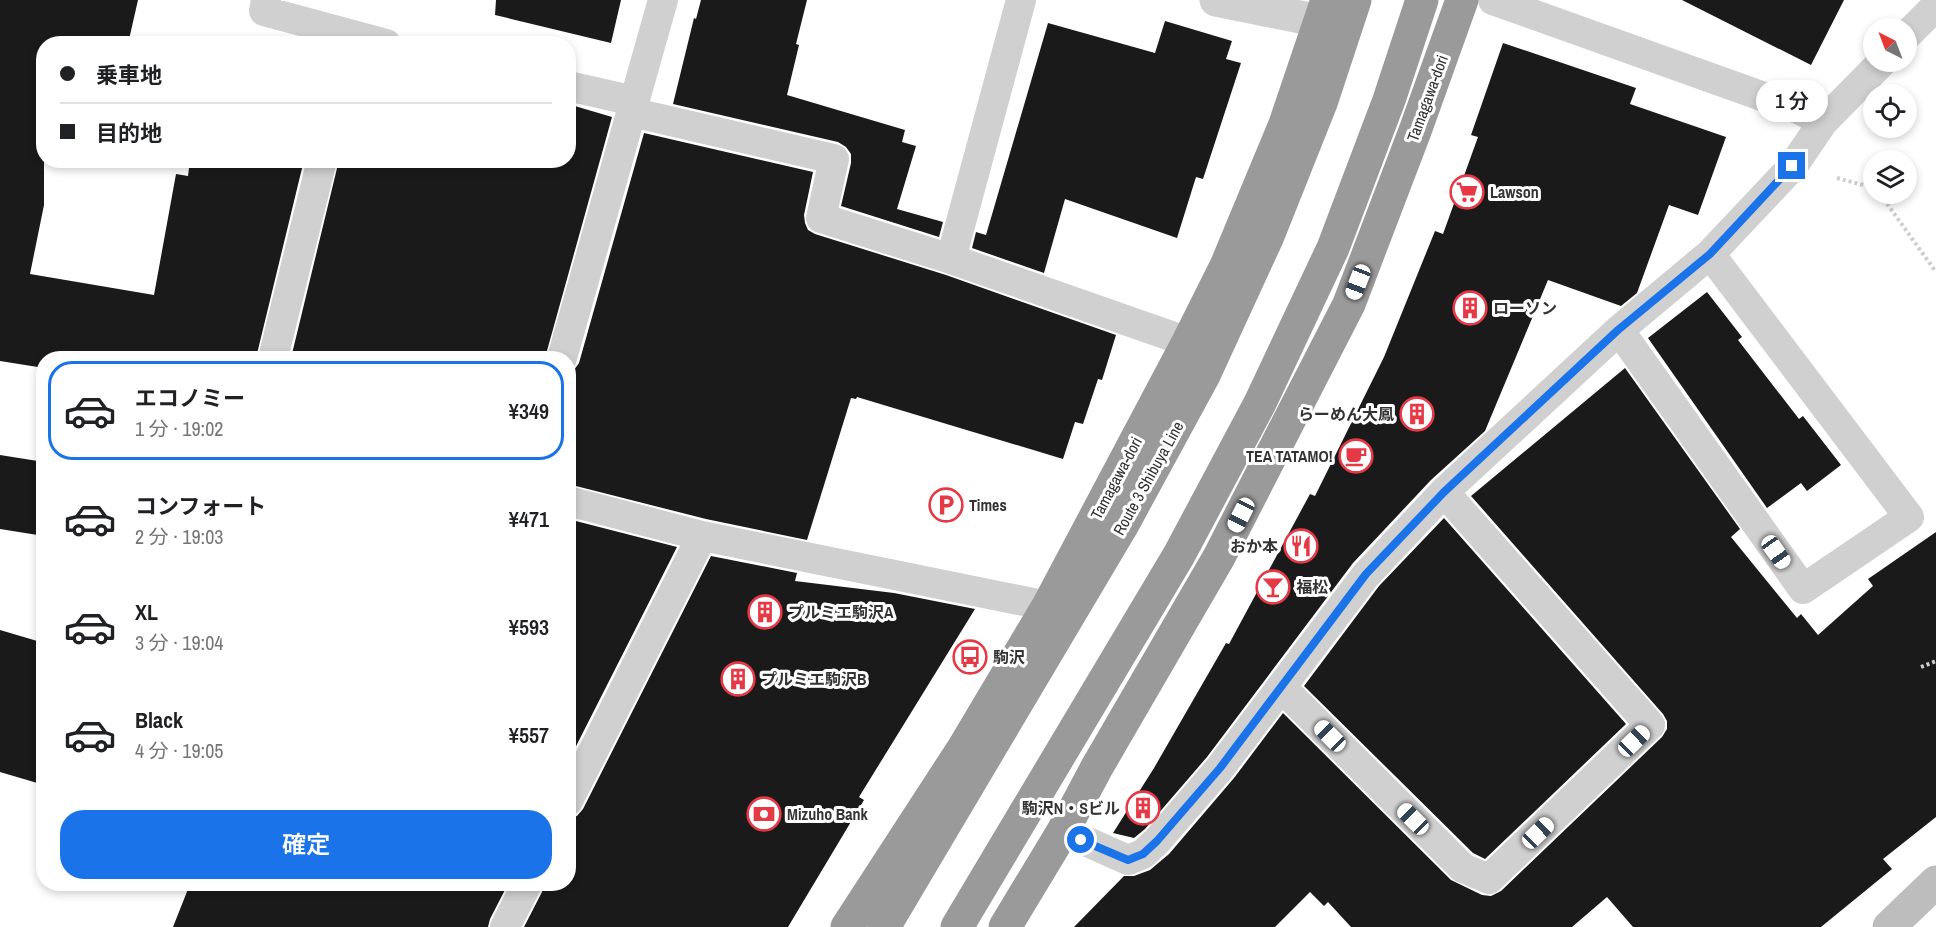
<!DOCTYPE html>
<html lang="ja">
<meta charset="utf-8">
<style>
:root{--surface:#fff;--page:#f6f6f6;--text:#202124;--muted:#757577;--line:#e0e0e0;--accent:#1a73e8}
body{margin:0;font-family:"Archivo Narrow","Noto Sans JP",sans-serif;background:var(--page);color:var(--text);height:100vh;display:flex;flex-direction:column;font-size:22px;white-space:nowrap}
*{box-sizing:border-box;margin:0}
p{font-size:20px;color:var(--muted)}
.icon{flex:none;width:33px;height:33px;fill:none;stroke:currentColor;stroke-width:2;stroke-linecap:round;stroke-linejoin:round}
.map{position:relative;flex:1;overflow:hidden}
.panel{position:absolute;left:36px;top:351px;width:540px;height:540px;display:flex;flex-direction:column;background:var(--surface);border-radius:24px;box-shadow:0 3px 9px #0003}
.panel>*{flex:none}
.hud{position:absolute;left:36px;top:36px;width:540px;height:132px;border-radius:24px;box-shadow:0 3px 9px #0003;display:grid;align-content:center;height:132px;padding:0 24px;background:var(--surface)}
.needle{width:39px;rotate:318deg}
.fabs{position:absolute;left:1863px;top:18px;display:grid;gap:12px}
.fabs a{display:grid;place-items:center;width:54px;height:54px;border-radius:50%;background:var(--surface);box-shadow:0 3px 9px #0003;font-size:30px}
.end{position:absolute;width:27px;height:27px;margin:-14px;border:8px solid #1a73e8;background:#fff;box-shadow:0 0 0 3px #fff}
.from{border-radius:50%}
.bubble{position:absolute;height:42px;border-radius:21px;background:var(--surface);box-shadow:0 3px 9px #0003;font-size:20px;font-weight:600;line-height:42px;text-align:center}
.car{position:absolute;width:18px;height:36px;margin:-18px -9px;border-radius:8px;box-shadow:0 0 4px 2px #0007;background:linear-gradient(#fff 24%,#345 0 40%,#fff 0 76%,#345 0 86%,#fff 0)}
.hud b{display:flex;align-items:center;gap:21px;height:57px;font-size:22px}
.hud b+b{border-top:2px solid var(--line)}
.hud i{width:15px;height:15px;background:var(--text)}
ul{padding:10px 0 0;list-style:none}
li{display:flex;align-items:center;gap:18px;height:99px;margin:0 12px 9px;padding:0 12px;border:3px solid transparent;border-radius:24px}
li div{flex:1}
li b{display:block;font-size:22px}
li em{font-style:normal;font-weight:600}
li.on{border-color:var(--accent)}
li>.icon{width:54px;height:54px;stroke-width:1.5}
.button{display:flex;gap:12px;margin-top:auto;padding:12px 24px}
.button a{flex:1;height:69px;border-radius:24px;background:var(--accent);color:#fff;font-size:24px;font-weight:600;line-height:69px;text-align:center}
.map>svg:first-child{display:block}
.building{fill:#1a1a1a}
.lines{fill:none;stroke-linecap:round;stroke-linejoin:round}
.path{stroke:#cdcdcd;stroke-width:4;stroke-dasharray:3 3;stroke-linecap:butt}
.lane{stroke:#d0d0d0;stroke-width:30}
.street{stroke:#d0d0d0;stroke-width:33}
.secondary{stroke:#bdbdbd;stroke-width:33}
.highway{stroke:#9a9a9a;stroke-width:33}
.route{stroke:#1a73e8;stroke-width:8}
.labels{text-anchor:middle;dominant-baseline:central;stroke-width:6;stroke-linejoin:round;paint-order:stroke}
.street-label{font-size:16px;fill:#333;stroke:#fff}
.poi-label{font-size:16px;font-weight:bold;fill:#333;stroke:#fff;text-anchor:start}
</style>
<div class="map">
<svg width="1936" height="927" viewBox="0 0 1936 927">
<rect width="100%" height="100%" fill="#fff"/>
<path class="building" d="M 0,0 L 138,0 L 128,44 L 44,44 L 44,205 L 30,274 L 154,295 L 176,174 L 188,176 L 190,160 L 304,160 L 256,358 L 44,358 L 44,368 L 0,361 Z
M 496,0 L 621,0 L 611,43 L 495,15 Z
M 701,0 L 807,0 L 796,44 L 799,45 L 787,95 L 905,130 L 902,142 L 916,146 L 897,209 L 943,222 L 939,237 L 841,206 L 851,163 L 851,154 L 846,147 L 838,142 L 673,104 L 694,18 L 696,19 Z
M 1682,0 L 1844,0 L 1811,65 Z
M 1165,21 L 1232,41 L 1226,59 L 1241,63 L 1203,179 L 1196,177 L 1177,238 L 1065,199 L 1044,273 L 972,248 L 976,232 L 986,235 L 1048,23 L 1155,53 Z
M 1503,43 L 1636,88 L 1630,104 L 1726,137 L 1698,215 L 1669,205 L 1637,293 L 1621,306 L 1548,280 L 1485,431 L 1431,480 L 1353,563 L 1207,757 L 1145,829 L 1134,838 L 1113,833 L 1154,768 L 1226,643 L 1229,644 L 1310,494 L 1315,496 L 1384,357 L 1435,231 L 1443,234 L 1478,137 L 1471,135 Z
M 568,104 L 612,117 L 545,358 L 291,358 L 339,160 L 568,160 Z
M 644,133 L 813,172 L 804,215 L 805,223 L 808,230 L 815,234 L 946,275 L 1116,335 L 1102,380 L 1098,379 L 1083,424 L 1075,422 L 1063,459 L 857,397 L 856,399 L 851,398 L 807,540 L 706,519 L 568,484 L 568,374 L 574,370 L 579,363 Z
M 1707,292 L 1742,337 L 1738,340 L 1799,419 L 1803,416 L 1841,465 L 1807,491 L 1801,483 L 1767,508 L 1648,338 Z
M 1625,368 L 1740,529 L 1731,537 L 1797,618 L 1801,614 L 1818,635 L 1873,586 L 1868,579 L 1936,532 L 1936,817 L 1883,859 L 1892,869 L 1821,927 L 1633,927 L 1607,897 L 1572,927 L 1351,927 L 1328,902 L 1324,906 L 1310,892 L 1275,927 L 1074,927 L 1124,876 L 1134,876 L 1150,870 L 1169,854 L 1234,778 L 1283,713 L 1451,880 L 1482,895 L 1491,896 L 1501,891 L 1662,737 L 1667,729 L 1667,721 L 1663,714 L 1471,496 Z
M 0,455 L 44,462 L 44,536 L 0,529 Z
M 1444,518 L 1626,724 L 1485,859 L 1473,853 L 1304,686 L 1379,586 Z
M 568,519 L 677,547 L 568,762 Z
M 711,556 L 797,573 L 795,581 L 894,593 L 975,609 L 859,797 L 864,800 L 788,927 L 524,927 L 542,892 L 544,884 L 568,884 L 568,818 L 577,816 L 583,809 Z
M 0,630 L 44,643 L 44,785 L 0,772 Z
M 190,884 L 508,884 L 490,919 L 488,927 L 173,927 Z"/>
<g class="lines">
<path class="path" d="M 1837,178 L 1874,188
M 1880,194 L 1936,272
M 1921,667 L 1936,661"/>
<path class="lane" d="M 266,0 L 264,11 L 386,44
M 1493,0 L 1798,109 L 1823,122
M 1906,36 L 1936,6
M 568,86 L 634,101
M 631,112 L 834,159 L 821,218 L 951,259 L 1188,342
M 951,259 L 1021,0
M 1619,330 L 1803,589 L 1909,517 L 1710,254
M 273,358 L 322,160
M 562,358 L 663,0
M 568,501 L 702,536 L 1048,606
M 1281,687 L 1463,868 L 1489,879 L 1650,725 L 1444,492
M 568,801 L 702,536
M 1063,831 L 1128,860 L 1143,854 L 1157,841 L 1220,768 L 1366,575 L 1444,492 L 1619,330 L 1710,254 L 1793,166 L 1823,122 L 1882,62
M 505,927 L 527,884"/>
<path class="street" d="M 1216,0 L 1320,21"/>
<path class="secondary" d="M 1889,927 L 1936,882"/>
<path class="highway" d="M 847,927 L 964,747 L 1048,606 L 1188,342 L 1226,266 L 1285,124 L 1327,0
M 884,927 L 1123,524 L 1204,375 L 1268,236 L 1321,103 L 1355,0
M 957,927 L 1179,555 L 1260,403 L 1333,248 L 1389,100 L 1422,0
M 1005,927 L 1063,831 L 1097,767 L 1219,557 L 1349,304 L 1415,131 L 1462,0"/>
</g>
<g class="lines">
<path class="route" d="M 1081,840 L 1128,860 L 1143,854 L 1157,841 L 1182,812 L 1220,768 L 1366,574 L 1444,492 L 1618,330 L 1710,254 L 1792,166"/>
</g>
<defs>
<g id="supermarket-ring" transform="scale(1.725)"><circle r="9.5" fill="#fff" stroke="#e63946" stroke-width="1.5"/><path d="M-6-5.5h2.5l.6 2H6L4.5 2H-2.5L-4.4-4H-6ZM-1.5 3.2a1.3 1.3 0 1 0 .1 0ZM3 3.2a1.3 1.3 0 1 0 .1 0Z" fill="#e63946"/></g>
<g id="building-ring" transform="scale(1.725)"><circle r="9.5" fill="#fff" stroke="#e63946" stroke-width="1.5"/><path d="M-4-6H4V6H1V3H-1V6H-4ZM-2.5-4.3h1.7v1.8h-1.7ZM.8-4.3h1.7v1.8H.8ZM-2.5-1h1.7V.8h-1.7ZM.8-1h1.7V.8H.8Z" fill="#e63946"/></g>
<g id="cafe-ring" transform="scale(1.725)"><circle r="9.5" fill="#fff" stroke="#e63946" stroke-width="1.5"/><path d="M-5.5-4.5H6V0H3Q3 3.5 0 3.5H-2.5Q-5.5 3.5-5.5 0ZM3-3.2v2h1.7v-2ZM-6 4.5H4V6H-6Z" fill="#e63946"/></g>
<g id="parking-ring" transform="scale(1.725)"><circle r="9.5" fill="#fff" stroke="#e63946" stroke-width="1.5"/><path d="M-3.5-5.5H1a3.5 3.5 0 0 1 0 7H-1V5.5H-3.5ZM-1-3.4V-.6H.8a1.4 1.4 0 0 0 0-2.8Z" fill="#e63946"/></g>
<g id="restaurant-ring" transform="scale(1.725)"><circle r="9.5" fill="#fff" stroke="#e63946" stroke-width="1.5"/><path d="M-5-6h1v4h1v-4h1v4h1v-4h1v5L-1.5 .5V6h-2V.5L-5-1ZM5-6V6H3V1.5H1.5Q1.5-4 5-6Z" fill="#e63946"/></g>
<g id="bar-ring" transform="scale(1.725)"><circle r="9.5" fill="#fff" stroke="#e63946" stroke-width="1.5"/><path d="M-6-5H6L.8 .8V4.5H3.5V6h-7V4.5H-.8V.8Z" fill="#e63946"/></g>
<g id="bus-ring" transform="scale(1.725)"><circle r="9.5" fill="#fff" stroke="#e63946" stroke-width="1.5"/><path d="M-5-6H5V4H4V6H2V4H-2V6H-4V4H-5ZM-3.5-4V0h7V-4ZM-3.5 1.2v1.5H-2V1.2ZM2 1.2v1.5H3.5V1.2Z" fill="#e63946"/></g>
<g id="bank-ring" transform="scale(1.725)"><circle r="9.5" fill="#fff" stroke="#e63946" stroke-width="1.5"/><path d="M-6-4H6V4H-6ZM0-2.3a2.3 2.3 0 1 0 0 4.6a2.3 2.3 0 1 0 0-4.6Z" fill="#e63946"/></g>
</defs>
<g fill-rule="evenodd">
<use href="#supermarket-ring" x="1467" y="192"/>
<use href="#building-ring" x="1470" y="308"/>
<use href="#building-ring" x="1417" y="414"/>
<use href="#cafe-ring" x="1356" y="456"/>
<use href="#parking-ring" x="946" y="505"/>
<use href="#restaurant-ring" x="1301" y="546"/>
<use href="#bar-ring" x="1273" y="587"/>
<use href="#building-ring" x="765" y="612"/>
<use href="#bus-ring" x="970" y="657"/>
<use href="#building-ring" x="738" y="679"/>
<use href="#building-ring" x="1143" y="808"/>
<use href="#bank-ring" x="764" y="814"/>
</g>
<g class="labels">
<g class="street-label">
<text transform="translate(1427 98) rotate(-70)">Tamagawa-dori</text>
<text transform="translate(1116 478) rotate(-62)">Tamagawa-dori</text>
<text transform="translate(1148 478) rotate(-61)">Route 3 Shibuya Line</text>
</g>
<g class="poi-label">
<text x="1490" y="192">Lawson</text>
<text x="1493" y="308">ローソン</text>
<text x="1394" y="414" text-anchor="end">らーめん大鳳</text>
<text x="1333" y="456" text-anchor="end">TEA TATAMO!</text>
<text x="969" y="505">Times</text>
<text x="1278" y="546" text-anchor="end">おか本</text>
<text x="1296" y="587">福松</text>
<text x="788" y="612">プルミエ駒沢A</text>
<text x="993" y="657">駒沢</text>
<text x="761" y="679">プルミエ駒沢B</text>
<text x="1120" y="808" text-anchor="end">駒沢N・Sビル</text>
<text x="787" y="814">Mizuho Bank</text>
</g>
</g>
</svg>
<div class="fabs">
<a><svg class="needle" viewBox="-14 -14 28 28"><path d="M0-13l5 13h-10z" fill="#e53935"/><path d="M0 13l5-13h-10z" fill="#757577"/></svg></a>
<a><svg class="icon" aria-label="locate" viewBox="0 0 24 24"><circle cx="12" cy="12" r="6"/><path d="M12 2v4M12 18v4M2 12h4M18 12h4"/></svg></a>
<a><svg class="icon" aria-label="layers" viewBox="0 0 24 24"><path d="M12 4l9 5-9 5-9-5zM3 14l9 5 9-5"/></svg></a>
</div>
<i class="end from" style="left:1081px;top:840px"></i>
<i class="end" style="left:1792px;top:166px"></i>
<div class="bubble" style="left:1756px;top:80px;width:72px">1 分</div>
<i class="car" style="left:1358px;top:282px;rotate:201deg"></i>
<i class="car" style="left:1241px;top:515px;rotate:207deg"></i>
<i class="car" style="left:1776px;top:552px;rotate:145deg"></i>
<i class="car" style="left:1330px;top:736px;rotate:315deg"></i>
<i class="car" style="left:1634px;top:741px;rotate:46deg"></i>
<i class="car" style="left:1413px;top:819px;rotate:315deg"></i>
<i class="car" style="left:1538px;top:833px;rotate:46deg"></i>
<div class="hud">
<b><i class="from"></i>乗車地</b>
<b><i></i>目的地</b>
</div>
<section class="panel">
<ul>
<li class="on"><svg class="icon" aria-label="car" viewBox="0 0 24 24"><path d="M5 17H2v-5l4-1 3-4h7l3 4 3 1v5h-3M9 17h6M6 11h13"/><circle cx="7" cy="17" r="2"/><circle cx="17" cy="17" r="2"/></svg><div><b>エコノミー</b><p>1 分 · 19:02</p></div><em>¥349</em></li>
<li><svg class="icon" aria-label="car" viewBox="0 0 24 24"><path d="M5 17H2v-5l4-1 3-4h7l3 4 3 1v5h-3M9 17h6M6 11h13"/><circle cx="7" cy="17" r="2"/><circle cx="17" cy="17" r="2"/></svg><div><b>コンフォート</b><p>2 分 · 19:03</p></div><em>¥471</em></li>
<li><svg class="icon" aria-label="car" viewBox="0 0 24 24"><path d="M5 17H2v-5l4-1 3-4h7l3 4 3 1v5h-3M9 17h6M6 11h13"/><circle cx="7" cy="17" r="2"/><circle cx="17" cy="17" r="2"/></svg><div><b>XL</b><p>3 分 · 19:04</p></div><em>¥593</em></li>
<li><svg class="icon" aria-label="car" viewBox="0 0 24 24"><path d="M5 17H2v-5l4-1 3-4h7l3 4 3 1v5h-3M9 17h6M6 11h13"/><circle cx="7" cy="17" r="2"/><circle cx="17" cy="17" r="2"/></svg><div><b>Black</b><p>4 分 · 19:05</p></div><em>¥557</em></li>
</ul>
<div class="button"><a>確定</a></div>
</section>
</div>
